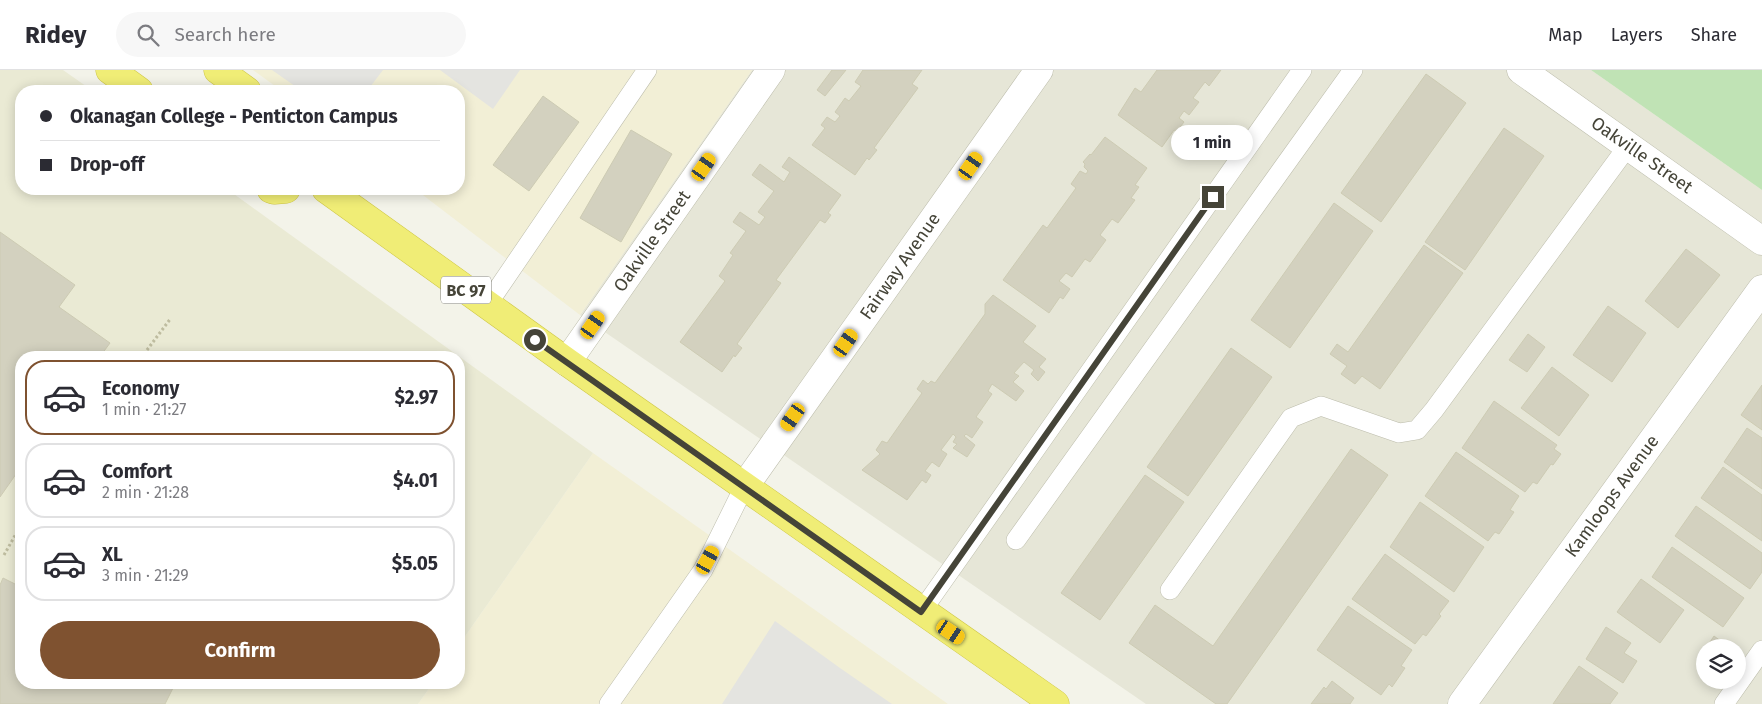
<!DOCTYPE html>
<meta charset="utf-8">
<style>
:root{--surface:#fff;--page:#f7f7f7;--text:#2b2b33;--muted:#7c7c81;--line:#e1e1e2;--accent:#7f5230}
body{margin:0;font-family:"Fira Sans",sans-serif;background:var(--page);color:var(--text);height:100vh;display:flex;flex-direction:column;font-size:19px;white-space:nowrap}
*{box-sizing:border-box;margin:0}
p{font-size:16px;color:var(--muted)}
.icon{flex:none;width:28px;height:28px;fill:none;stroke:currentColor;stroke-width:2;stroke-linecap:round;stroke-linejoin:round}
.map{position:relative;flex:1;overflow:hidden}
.side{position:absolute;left:15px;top:281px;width:450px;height:338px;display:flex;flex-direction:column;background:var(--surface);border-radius:20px;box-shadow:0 2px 12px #0003}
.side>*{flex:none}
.top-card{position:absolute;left:15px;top:15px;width:450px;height:110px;border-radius:20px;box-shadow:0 2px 12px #0003;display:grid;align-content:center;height:110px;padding:0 25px;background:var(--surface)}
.buttons{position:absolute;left:1696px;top:569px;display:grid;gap:10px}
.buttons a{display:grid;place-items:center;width:50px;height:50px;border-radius:50%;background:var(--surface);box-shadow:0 2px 12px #0003;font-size:25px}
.end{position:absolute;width:22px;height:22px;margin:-11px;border:6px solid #454438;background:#fff;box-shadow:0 0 0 2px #fff}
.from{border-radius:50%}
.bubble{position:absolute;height:35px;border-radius:18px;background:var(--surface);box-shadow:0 2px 12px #0003;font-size:16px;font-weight:700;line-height:35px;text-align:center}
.car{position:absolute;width:15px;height:30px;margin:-15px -8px;border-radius:6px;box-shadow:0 0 4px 1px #0007;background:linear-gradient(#f5c518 24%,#345 0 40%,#f5c518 0 76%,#345 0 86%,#f5c518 0)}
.top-card b{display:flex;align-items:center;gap:18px;height:48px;font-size:19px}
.top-card b+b{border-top:1px solid var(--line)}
.top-card i{width:12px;height:12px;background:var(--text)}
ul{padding:9px 0 0;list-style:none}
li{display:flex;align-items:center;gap:15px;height:75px;margin:0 10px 8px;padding:0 15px;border:2px solid var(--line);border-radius:20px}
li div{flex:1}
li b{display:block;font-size:19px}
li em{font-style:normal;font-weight:700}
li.selected{border-color:var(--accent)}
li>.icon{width:45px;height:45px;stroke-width:1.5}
.button{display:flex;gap:10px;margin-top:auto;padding:10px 25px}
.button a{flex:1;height:58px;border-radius:30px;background:var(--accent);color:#fff;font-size:20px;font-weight:700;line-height:58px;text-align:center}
header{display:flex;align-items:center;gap:30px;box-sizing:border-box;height:70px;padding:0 25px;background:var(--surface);border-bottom:1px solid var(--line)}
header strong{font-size:24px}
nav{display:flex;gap:28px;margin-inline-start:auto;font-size:18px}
.search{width:350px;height:45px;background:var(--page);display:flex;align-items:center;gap:12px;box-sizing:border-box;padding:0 18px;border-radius:28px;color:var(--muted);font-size:19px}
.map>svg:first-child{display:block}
.residential{fill:#e6e6d7;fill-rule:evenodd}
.commercial{fill:#f2efd6}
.education{fill:#eaead4}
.green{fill:#c0e3b5}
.parking{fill:#e4e4e0}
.building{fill:#d3d1bf;stroke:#cdcbb3}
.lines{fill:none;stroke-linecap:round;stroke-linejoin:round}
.lane-casing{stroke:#bdbdac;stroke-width:20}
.street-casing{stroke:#bdbdac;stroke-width:29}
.highway-casing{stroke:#cec647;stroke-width:29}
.path{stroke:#bebc9f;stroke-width:3;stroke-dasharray:2.5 2.5;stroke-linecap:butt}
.lane{stroke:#fff;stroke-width:19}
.street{stroke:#fff;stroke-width:28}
.highway{stroke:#f0ed76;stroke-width:28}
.route{stroke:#454438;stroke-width:6}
.labels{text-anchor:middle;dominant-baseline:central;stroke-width:5;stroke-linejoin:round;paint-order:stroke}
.shield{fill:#fff;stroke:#7d7c74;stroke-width:1}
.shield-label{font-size:16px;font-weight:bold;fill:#454438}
.street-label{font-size:18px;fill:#454438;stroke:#fff}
</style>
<header>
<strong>Ridey</strong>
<div class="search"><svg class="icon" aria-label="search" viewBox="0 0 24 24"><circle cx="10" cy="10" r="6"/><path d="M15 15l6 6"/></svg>Search here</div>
<nav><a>Map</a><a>Layers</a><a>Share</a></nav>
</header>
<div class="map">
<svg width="1762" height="634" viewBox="0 0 1762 634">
<rect width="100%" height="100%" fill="#f3f3e9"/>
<path class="residential" d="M 752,0 L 1591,0 L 1762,120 L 1762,634 L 1146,634 L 580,245 ZM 1705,578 L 1738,578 L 1738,610 L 1705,610 Z"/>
<path class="commercial" d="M 253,0 L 752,0 L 580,245 L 415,119 L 459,119 L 459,21 L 282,21 Z
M 593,383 L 948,634 L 418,634 L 433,613 L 459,612 L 459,575 Z"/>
<path class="education" d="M 0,0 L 63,0 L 93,21 L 21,21 L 21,119 L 227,119 L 593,383 L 459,575 L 459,288 L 21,288 L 21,612 L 433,613 L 418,634 L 0,634 Z"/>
<path class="green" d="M 1591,0 L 1762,0 L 1762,120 Z"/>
<path class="parking" d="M 272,0 L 383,0 L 367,21 L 302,21 Z
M 440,0 L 520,0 L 493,39 Z
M 775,551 L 840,598 L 892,634 L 722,634 Z"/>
<path class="building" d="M 832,0 L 846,0 L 825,26 L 817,20 Z
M 863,0 L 922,0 L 912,14 L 918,18 L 874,78 L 877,80 L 869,90 L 867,88 L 855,105 L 812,75 L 825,58 L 821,55 L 827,47 L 835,52 L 840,46 L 835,42 L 845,28 L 849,31 L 861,16 L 855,12 Z
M 1157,0 L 1221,0 L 1209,16 L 1205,12 L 1193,28 L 1199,32 L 1189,45 L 1184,41 L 1179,48 L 1184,52 L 1177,61 L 1174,60 L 1162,77 L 1118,45 L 1135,18 L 1141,22 Z
M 1426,4 L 1466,33 L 1381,152 L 1341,123 Z
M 543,26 L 579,52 L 529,121 L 493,95 Z
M 1504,58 L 1544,86 L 1465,200 L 1425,172 Z
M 631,60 L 672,84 L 621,172 L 580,148 Z
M 1105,67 L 1147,98 L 1135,115 L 1139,117 L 1131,128 L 1135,130 L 1118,153 L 1112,149 L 1100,165 L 1106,170 L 1090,192 L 1085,189 L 1072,207 L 1066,203 L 1059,211 L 1070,219 L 1063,229 L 1060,227 L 1049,243 L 1003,210 L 1043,155 L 1047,158 L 1076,118 L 1071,114 L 1080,101 L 1086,104 L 1088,101 L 1084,97 L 1085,94 L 1083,92 L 1090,84 L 1091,85 Z
M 789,87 L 841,125 L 828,143 L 831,145 L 825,153 L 820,150 L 776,210 L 781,213 L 737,274 L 742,278 L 735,287 L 734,285 L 722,302 L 680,272 L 725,211 L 719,206 L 733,185 L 730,183 L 746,161 L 733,152 L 740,142 L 759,155 L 765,147 L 758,142 L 774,121 L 752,105 L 760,94 L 784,112 L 790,102 L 782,97 Z
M 1334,133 L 1373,161 L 1290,278 L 1251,250 Z
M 0,162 L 75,215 L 59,237 L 110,273 L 99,288 L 21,288 L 21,397 L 0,427 Z
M 1424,175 L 1463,203 L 1380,319 L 1362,306 L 1355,314 L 1341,304 L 1347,296 L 1330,284 L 1337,274 L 1348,282 Z
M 1686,179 L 1720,205 L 1678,258 L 1645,231 Z
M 993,225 L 1036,256 L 1023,272 L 1046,289 L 1039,297 L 1045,302 L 1038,311 L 1031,304 L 1034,300 L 1024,292 L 1014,303 L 1019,306 L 1013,312 L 1024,321 L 1016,331 L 992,314 L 988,321 L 992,324 L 976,347 L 983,352 L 972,368 L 966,364 L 964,366 L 975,375 L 967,387 L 953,378 L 957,374 L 953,372 L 956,367 L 953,364 L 941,380 L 947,384 L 939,397 L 932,392 L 925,401 L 931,405 L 926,413 L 922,410 L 907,430 L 862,400 L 880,384 L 876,380 L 882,371 L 887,373 L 922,323 L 917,319 L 923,310 L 928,314 L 931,311 L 935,313 L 985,244 L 985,234 Z
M 1608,236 L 1646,263 L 1612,312 L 1573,285 Z
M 1528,264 L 1545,277 L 1527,302 L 1509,290 Z
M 1231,278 L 1272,307 L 1188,426 L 1147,397 Z
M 1552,297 L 1589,325 L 1559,366 L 1521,338 Z
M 1762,315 L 1762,360 L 1741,345 Z
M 1494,331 L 1557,375 L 1554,379 L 1561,384 L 1553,395 L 1551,394 L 1537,414 L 1533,412 L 1525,422 L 1462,378 Z
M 1747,358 L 1762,368 L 1762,419 L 1724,392 Z
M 1351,379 L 1388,405 L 1227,634 L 1216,634 L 1129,573 L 1155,535 L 1213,576 Z
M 1456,382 L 1519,426 L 1510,440 L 1514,442 L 1499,464 L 1495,462 L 1488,471 L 1425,426 Z
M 1723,397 L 1762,425 L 1762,471 L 1701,428 Z
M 1145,405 L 1184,432 L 1100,550 L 1061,523 Z
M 1420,432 L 1484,477 L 1454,522 L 1390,477 Z
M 1696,436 L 1762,483 L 1762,502 L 1750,519 L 1675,466 Z
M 1672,477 L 1744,528 L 1723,557 L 1652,507 Z
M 1385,484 L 1449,531 L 1439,544 L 1441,546 L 1426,566 L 1423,564 L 1415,574 L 1352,529 Z
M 3,508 L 21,517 L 21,612 L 176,612 L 165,634 L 0,634 L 0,515 Z
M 1641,509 L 1684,540 L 1660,573 L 1617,542 Z
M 1348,536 L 1412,580 L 1401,596 L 1405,598 L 1392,617 L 1389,614 L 1381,625 L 1317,580 Z
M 1606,557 L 1631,573 L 1624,583 L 1637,591 L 1623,613 L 1586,589 Z
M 1714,566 L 1730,578 L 1706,578 Z
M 1579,596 L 1618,623 L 1610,634 L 1553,634 Z
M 1332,611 L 1354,628 L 1350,634 L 1311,634 L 1324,617 L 1326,619 Z"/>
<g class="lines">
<g class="lane-casing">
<path id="lane" d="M 487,235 L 647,0
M 1016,470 L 1353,0
M 1170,520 L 1291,348 L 1321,336 L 1399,363 L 1417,360 L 1434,340 L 1628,76
M 921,542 L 1302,0
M 609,634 L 703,500 L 744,417
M 1724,634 L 1762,580"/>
</g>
<g class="street-casing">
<path id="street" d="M 1521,0 L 1762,171
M 567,292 L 771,0
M 744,417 L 1039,0
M 1462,634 L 1762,219"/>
</g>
<g class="highway-casing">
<path id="highway" d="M 110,0 L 139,21
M 218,0 L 247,21
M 271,119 L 274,120 L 286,119
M 326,119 L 567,292 L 1055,634"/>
</g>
<path class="path" d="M 141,288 L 171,248
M 4,485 L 21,455"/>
<use href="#lane" class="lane"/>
<use href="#street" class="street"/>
<use href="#highway" class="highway"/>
</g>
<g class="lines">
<path class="route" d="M 535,270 L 921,542 L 1213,127"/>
</g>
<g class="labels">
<rect class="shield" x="441" y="206.5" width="50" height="27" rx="4"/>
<g class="shield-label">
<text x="466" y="220">BC 97</text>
</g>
<g class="street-label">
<text transform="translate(1642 85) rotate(35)">Oakville Street</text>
<text transform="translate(652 171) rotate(-55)">Oakville Street</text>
<text transform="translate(900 196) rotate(-55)">Fairway Avenue</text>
<text transform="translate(1612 426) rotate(-54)">Kamloops Avenue</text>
</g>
</g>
</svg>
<div class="buttons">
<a><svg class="icon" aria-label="layers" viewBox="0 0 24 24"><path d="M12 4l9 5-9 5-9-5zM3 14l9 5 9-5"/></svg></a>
</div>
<i class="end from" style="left:535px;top:270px"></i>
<i class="end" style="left:1213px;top:127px"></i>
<div class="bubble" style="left:1171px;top:55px;width:82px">1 min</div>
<i class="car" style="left:971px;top:96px;rotate:35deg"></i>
<i class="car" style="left:704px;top:97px;rotate:35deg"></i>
<i class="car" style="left:593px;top:255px;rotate:35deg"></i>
<i class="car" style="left:846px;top:273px;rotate:35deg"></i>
<i class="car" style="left:793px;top:347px;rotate:215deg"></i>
<i class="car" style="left:708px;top:490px;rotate:29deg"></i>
<i class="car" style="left:951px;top:562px;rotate:124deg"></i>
<div class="top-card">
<b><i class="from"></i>Okanagan College - Penticton Campus</b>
<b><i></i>Drop-off</b>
</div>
<section class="side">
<ul>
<li class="selected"><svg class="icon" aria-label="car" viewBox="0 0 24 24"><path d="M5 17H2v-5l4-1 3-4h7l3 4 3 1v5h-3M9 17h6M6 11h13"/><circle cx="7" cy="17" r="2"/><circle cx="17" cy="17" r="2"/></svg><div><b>Economy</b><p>1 min · 21:27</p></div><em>$2.97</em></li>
<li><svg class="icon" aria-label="car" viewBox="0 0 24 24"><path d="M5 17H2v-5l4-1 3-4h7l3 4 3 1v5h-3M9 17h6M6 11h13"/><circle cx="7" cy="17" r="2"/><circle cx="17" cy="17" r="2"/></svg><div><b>Comfort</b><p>2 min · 21:28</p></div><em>$4.01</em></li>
<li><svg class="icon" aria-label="car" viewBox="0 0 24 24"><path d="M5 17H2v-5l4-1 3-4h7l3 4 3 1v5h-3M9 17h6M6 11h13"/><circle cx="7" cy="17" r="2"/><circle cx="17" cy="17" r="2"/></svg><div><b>XL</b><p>3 min · 21:29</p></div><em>$5.05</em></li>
</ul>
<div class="button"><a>Confirm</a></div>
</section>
</div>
